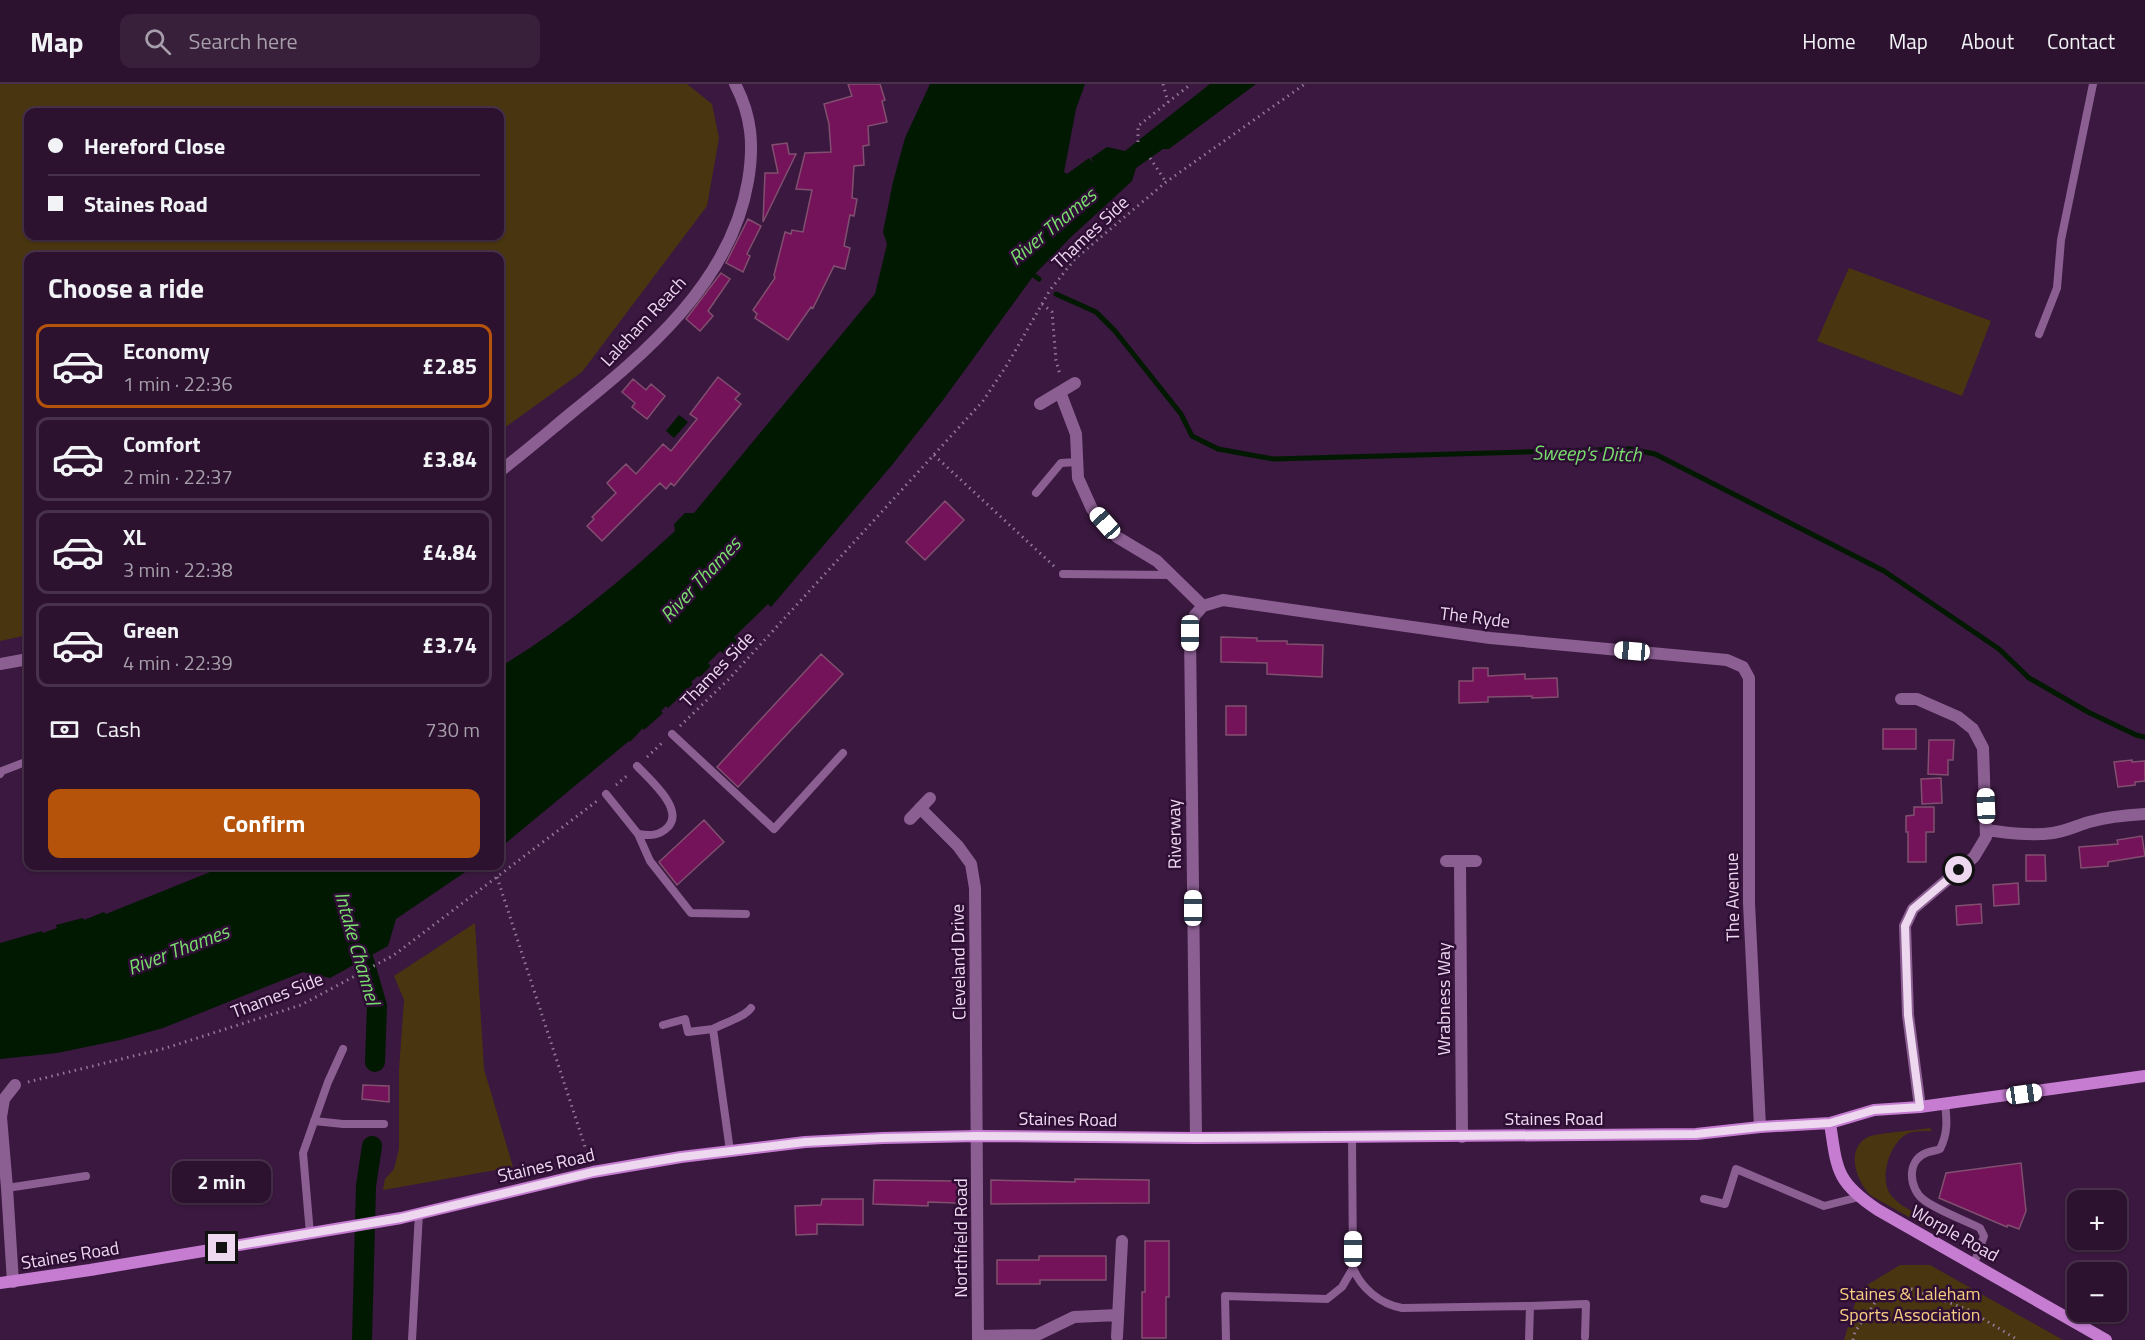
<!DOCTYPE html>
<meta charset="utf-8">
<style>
:root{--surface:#2c122f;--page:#38203b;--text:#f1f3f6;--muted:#a69eaa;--line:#48324b;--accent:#b45309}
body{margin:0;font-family:"Titillium Web",sans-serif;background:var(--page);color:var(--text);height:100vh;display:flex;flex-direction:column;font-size:22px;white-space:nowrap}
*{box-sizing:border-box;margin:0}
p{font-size:20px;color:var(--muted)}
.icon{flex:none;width:33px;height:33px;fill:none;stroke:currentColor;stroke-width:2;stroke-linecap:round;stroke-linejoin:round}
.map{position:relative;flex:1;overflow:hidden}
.details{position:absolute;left:24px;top:168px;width:480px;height:618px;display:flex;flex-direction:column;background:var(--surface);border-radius:12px;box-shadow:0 2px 4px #0004,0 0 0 2px var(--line)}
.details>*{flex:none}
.banner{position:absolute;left:24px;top:24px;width:480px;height:132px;border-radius:12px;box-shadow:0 2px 4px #0004,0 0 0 2px var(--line);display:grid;align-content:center;height:132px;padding:0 24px;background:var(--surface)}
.fabs{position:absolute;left:2067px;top:1106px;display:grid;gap:12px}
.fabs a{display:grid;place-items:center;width:60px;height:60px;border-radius:12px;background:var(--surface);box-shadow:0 2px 4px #0004,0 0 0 2px var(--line);font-size:30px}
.end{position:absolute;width:27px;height:27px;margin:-14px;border:8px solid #edd8f0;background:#111;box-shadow:0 0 0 3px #111}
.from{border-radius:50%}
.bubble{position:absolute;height:42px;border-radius:12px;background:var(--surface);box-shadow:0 2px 4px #0004,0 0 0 2px var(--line);font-size:20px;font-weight:700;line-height:42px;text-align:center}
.car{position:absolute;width:18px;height:36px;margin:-18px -9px;border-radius:8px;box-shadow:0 0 4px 2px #0007;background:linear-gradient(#fff 24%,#345 0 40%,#fff 0 76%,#345 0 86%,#fff 0)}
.banner b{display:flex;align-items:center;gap:21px;height:57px;font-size:22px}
.banner b+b{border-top:2px solid var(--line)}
.banner i{width:15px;height:15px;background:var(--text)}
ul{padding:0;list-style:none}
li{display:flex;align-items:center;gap:18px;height:84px;margin:0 12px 9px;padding:0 12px;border:3px solid var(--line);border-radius:12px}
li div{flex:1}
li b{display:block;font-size:22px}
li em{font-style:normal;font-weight:700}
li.selected{border-color:var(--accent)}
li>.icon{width:54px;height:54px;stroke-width:1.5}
h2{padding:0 24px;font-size:27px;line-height:72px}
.pay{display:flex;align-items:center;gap:15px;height:66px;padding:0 24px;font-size:22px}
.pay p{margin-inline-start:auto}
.primary-button{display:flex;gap:12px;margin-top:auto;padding:12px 24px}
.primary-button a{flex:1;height:69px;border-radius:12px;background:var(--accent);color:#fff;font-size:24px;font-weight:700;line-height:69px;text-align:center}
header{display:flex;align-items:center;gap:36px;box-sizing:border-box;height:84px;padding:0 30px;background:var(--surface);border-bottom:2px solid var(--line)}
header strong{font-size:28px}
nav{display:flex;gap:33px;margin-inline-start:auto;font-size:21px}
.search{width:420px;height:54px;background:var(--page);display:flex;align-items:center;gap:15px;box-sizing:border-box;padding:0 21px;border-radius:12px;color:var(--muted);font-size:22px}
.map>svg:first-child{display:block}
.green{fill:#493610;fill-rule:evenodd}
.water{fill:#011901}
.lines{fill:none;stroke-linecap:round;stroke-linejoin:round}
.stream{stroke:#011901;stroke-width:5}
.canal{stroke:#011901;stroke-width:20}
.building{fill:#74125a;stroke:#814f6f;stroke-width:1.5}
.path{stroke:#937897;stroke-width:3;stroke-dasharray:1.5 4.5;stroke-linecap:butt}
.lane{stroke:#8c5f93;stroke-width:8}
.street{stroke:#8c5f93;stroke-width:12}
.secondary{stroke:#c57cd1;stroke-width:12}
.route{stroke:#edd8f0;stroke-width:8}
.labels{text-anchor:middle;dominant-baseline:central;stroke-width:5;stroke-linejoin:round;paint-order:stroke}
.street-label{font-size:18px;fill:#edd8f0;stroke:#2f0e35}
.park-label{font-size:18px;fill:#f8ce80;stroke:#2f0e35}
.water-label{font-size:20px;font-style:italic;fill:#78de6c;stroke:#2f0e35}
</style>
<header>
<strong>Map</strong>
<div class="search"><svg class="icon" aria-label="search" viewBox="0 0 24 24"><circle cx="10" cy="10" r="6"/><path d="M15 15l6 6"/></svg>Search here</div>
<nav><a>Home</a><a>Map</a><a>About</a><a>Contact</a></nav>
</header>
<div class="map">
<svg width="2145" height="1256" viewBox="0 0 2145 1256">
<rect width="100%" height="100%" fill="#3a183f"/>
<path class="green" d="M 0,0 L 687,0 L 712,20 L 719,54 L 707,122 L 582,288 L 500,347 L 500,172 L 28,172 L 28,551 L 0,557 ZM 28,28 L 500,28 L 500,152 L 28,152 Z
M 1849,184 L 1991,237 L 1962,312 L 1817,257 Z
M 475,839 L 484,985 L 513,1083 L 383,1106 L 385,1095 L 394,1085 L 399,1065 L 399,986 L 404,916 L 394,892 Z
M 1930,1044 L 1932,1047 C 1925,1047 1915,1047 1909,1049 C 1890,1057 1879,1093 1890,1110 C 1901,1125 1925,1133 1941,1142 L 1937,1149 L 1870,1111 C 1856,1096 1845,1065 1868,1053 C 1877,1049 1918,1046 1930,1044 Z
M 1900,1181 L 1930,1181 L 2063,1256 L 1844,1256 L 1859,1206 Z"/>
<path class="water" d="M 930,0 L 1085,0 L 1076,25 L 1064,88 L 1067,90 L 1089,74 L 1094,79 L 1091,74 L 1107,63 L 1125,67 L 1210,0 L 1256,0 L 1169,65 L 1163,65 L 1136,84 L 1132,97 L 1071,153 L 1034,191 L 943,316 L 892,381 L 771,523 L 768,520 L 734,553 L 738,558 L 724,570 L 720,567 L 708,579 L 711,582 L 700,593 L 698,592 L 691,598 L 693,600 L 668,624 L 666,622 L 661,627 L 663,629 L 644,646 L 643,644 L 630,658 L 629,657 L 500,764 L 500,592 L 502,591 L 500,583 C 563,545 621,497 675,447 L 674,440 L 685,429 L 694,429 L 875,210 L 887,160 L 883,148 L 893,98 L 905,54 Z
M 679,331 L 688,338 L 674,354 L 666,347 Z
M 225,782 L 474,782 L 396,835 L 388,862 L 330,894 L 303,888 L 163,944 L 120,956 L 57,969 L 0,975 L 0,859 L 42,847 L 43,849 L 57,844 L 56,841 L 83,834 L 84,836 L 104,828 L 106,830 Z"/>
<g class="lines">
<path class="stream" d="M 1028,187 L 1039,195
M 1056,210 L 1096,228 L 1115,247 L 1181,330 L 1192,352 L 1218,365 L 1273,375 L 1630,365 L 1655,370 L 1884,487 L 1999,565 L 2029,594 L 2088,628 L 2136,651 L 2145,653"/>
<path class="canal" d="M 356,849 L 377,922 L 375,978
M 362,1256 L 366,1102 L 372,1062"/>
</g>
<path class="building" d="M 848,0 L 880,0 L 885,16 L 882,17 L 887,38 L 868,42 L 869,61 L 863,62 L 864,81 L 854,82 L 852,114 L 857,115 L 854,132 L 850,131 L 844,162 L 850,164 L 845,185 L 834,182 L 813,224 L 811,223 L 788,256 L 755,234 L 757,230 L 753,226 L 775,194 L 774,191 L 785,148 L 791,150 L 792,146 L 803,148 L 812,106 L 796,105 L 805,69 L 831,68 L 829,40 L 824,20 L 852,12 Z
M 787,59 L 789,70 L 796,70 L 763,138 L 765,89 L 778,89 L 772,61 Z
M 748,135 L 761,142 L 747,170 L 750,172 L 743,188 L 726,179 Z
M 721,189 L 730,195 L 708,227 L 713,232 L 700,247 L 686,235 Z
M 718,293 L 740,310 L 735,315 L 741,320 L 674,402 L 671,399 L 666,405 L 660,399 L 602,457 L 587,442 L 594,435 L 592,433 L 616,409 L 607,399 L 626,380 L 636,390 L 663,360 L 671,367 L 697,335 L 690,330 Z
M 633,295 L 646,306 L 651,300 L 665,312 L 647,335 L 632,323 L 635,319 L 622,308 Z
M 945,417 L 964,436 L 925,476 L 906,458 Z
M 1221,553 L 1257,554 L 1257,557 L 1287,557 L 1287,560 L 1323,561 L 1322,593 L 1267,590 L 1267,579 L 1221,578 Z
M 821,570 L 843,590 L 738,703 L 717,683 Z
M 1473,584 L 1488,584 L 1488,592 L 1525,590 L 1525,595 L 1557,594 L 1558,613 L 1532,614 L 1532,612 L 1488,613 L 1488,618 L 1459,619 L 1459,597 L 1473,597 Z
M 1226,622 L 1246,622 L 1246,651 L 1226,651 Z
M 1883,645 L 1916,645 L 1916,665 L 1883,665 Z
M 1929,656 L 1954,656 L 1953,676 L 1948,676 L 1948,691 L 1928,690 Z
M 2132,676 L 2132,678 L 2145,677 L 2145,697 L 2135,698 L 2135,701 L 2118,703 L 2114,678 Z
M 1941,694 L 1942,719 L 1922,720 L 1921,695 Z
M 1914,723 L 1934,723 L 1934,748 L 1926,748 L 1926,778 L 1908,778 L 1908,748 L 1906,748 L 1906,732 L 1914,731 Z
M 704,736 L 724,758 L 677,801 L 659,778 Z
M 2142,752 L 2145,772 L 2108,778 L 2108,782 L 2081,784 L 2079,763 L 2118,760 L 2117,756 Z
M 2026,771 L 2045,771 L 2046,797 L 2026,797 Z
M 2018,799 L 2019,820 L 1994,822 L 1993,801 Z
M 1981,820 L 1982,839 L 1957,841 L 1956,822 Z
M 363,1001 L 389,1002 L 389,1018 L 362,1015 Z
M 2021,1079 L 2026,1127 L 2019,1145 L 2008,1141 L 2007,1143 L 1939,1114 L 1946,1089 Z
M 1075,1095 L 1149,1096 L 1149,1119 L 991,1120 L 991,1096 L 1075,1098 Z
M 874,1096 L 957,1097 L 957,1119 L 928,1118 L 928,1122 L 873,1120 Z
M 822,1115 L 863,1115 L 863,1141 L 817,1140 L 817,1150 L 796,1151 L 795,1122 L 821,1121 Z
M 1145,1157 L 1169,1157 L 1169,1213 L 1166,1213 L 1166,1254 L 1142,1254 L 1142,1208 L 1145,1208 Z
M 1039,1172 L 1106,1172 L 1106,1196 L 1040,1196 L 1040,1200 L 997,1200 L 997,1176 L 1039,1176 Z"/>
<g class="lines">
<path class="path" d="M 1163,0 L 1168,18
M 1138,58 L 1138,42 L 1191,0
M 1150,74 L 1166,98
M 1042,220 L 1052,228 L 1056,276 L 1060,291
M 934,371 L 1055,483
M 680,642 L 728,596 L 983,317 L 1007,281 L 1050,206 L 1075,175 L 1166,98 L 1305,0
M 647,673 L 662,659
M 616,701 L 629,690
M 497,793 L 589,1075
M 28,998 L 166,964 L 301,921 L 394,871 L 597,717
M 1853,1256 L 1855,1248 L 1878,1214 L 1909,1204 L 1967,1225 L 2018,1256"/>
<path class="lane" d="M 2039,250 L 2057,204 L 2061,156 L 2093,0
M 1036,409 L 1061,379 L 1078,378
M 1063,490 L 1173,491
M 672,650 L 774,745 L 843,669
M 0,690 L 2,687 L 28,677
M 606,710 L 638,750 C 650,752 659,752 668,743 C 685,725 649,695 637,682
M 638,750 L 650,777 L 691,829 L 746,830
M 663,941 L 685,935 L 688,948 L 713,945
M 1945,1019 C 1947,1037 1948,1049 1940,1065 C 1936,1067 1930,1067 1926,1069 C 1906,1077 1909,1105 1924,1116 C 1937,1126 1964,1136 1980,1144 L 1984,1152 L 1974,1180
M 314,1037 L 343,1040 L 384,1040
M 1352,1053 L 1353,1184
M 730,1067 L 713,945 C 724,939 745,933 751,924
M 7,1104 L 86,1092
M 1704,1115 L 1725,1120 L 1736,1085 L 1824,1122 L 1859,1113
M 310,1150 L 303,1069 L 328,998 L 343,965
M 1530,1222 L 1586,1220 L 1585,1253
M 412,1256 L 419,1129
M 1226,1256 L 1225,1212 L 1327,1215 L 1342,1203 L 1353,1184 C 1361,1204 1380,1220 1402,1224 L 1530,1222 L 1529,1256"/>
<path class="street" d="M 1060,308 L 1076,350 L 1078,394 L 1092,425 L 1117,453 L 1157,477 L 1203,522
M 1040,320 L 1075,299
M 500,387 C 524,369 547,349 570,330 C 646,269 731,198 748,97 C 754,62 752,32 735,0
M 1203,522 L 1223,516 L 1490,554 L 1727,576 L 1743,583 L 1749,594 L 1749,819 L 1760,1043
M 0,580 L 28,575
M 1901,615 L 1917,615 L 1958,633 L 1973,645 L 1983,664 L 1986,753 L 1974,773 L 1913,825 L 1905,842 L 1908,931 L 1920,1023
M 920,724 L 958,762 L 971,780 L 975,804 L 978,1256
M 910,735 L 930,714
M 1986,746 C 2008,749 2031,752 2053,749 C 2066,747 2076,742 2089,738 C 2107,733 2126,731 2145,730
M 1446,777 L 1476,777
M 1460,777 L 1462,1053
M 1196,1054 L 1190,549 L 1195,531 L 1203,522
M 13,1198 L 7,1104 L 1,1033 L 4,1015 L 15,1001
M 978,1252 L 1037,1251 L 1074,1233 L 1118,1231
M 1117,1253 L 1122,1157"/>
<path class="secondary" d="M 1830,1039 C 1837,1086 1836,1098 1878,1126 L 2106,1256
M 0,1199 L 90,1186 L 401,1134 L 593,1088 L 681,1073 L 805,1058 L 883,1054 L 978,1052 L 1196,1054 L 1696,1050 L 1760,1043 L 1830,1039 L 1874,1026 L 1920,1023 L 2145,992"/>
</g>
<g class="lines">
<path class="route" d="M 222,1164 L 401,1134 L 593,1088 L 681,1073 L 805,1058 L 883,1054 L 978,1052 L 1196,1054 L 1696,1050 L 1760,1043 L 1830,1039 L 1874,1026 L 1920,1023 L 1908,931 L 1905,842 L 1913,825 L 1959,786"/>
</g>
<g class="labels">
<g class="street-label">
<text transform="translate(1090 148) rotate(-43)">Thames Side</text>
<text transform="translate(643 237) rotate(-47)">Laleham Reach</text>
<text transform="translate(1475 533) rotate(7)">The Ryde</text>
<text transform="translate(717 585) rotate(-46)">Thames Side</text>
<text transform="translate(1174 750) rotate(-91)">Riverway</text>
<text transform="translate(1732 813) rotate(-91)">The Avenue</text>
<text transform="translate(958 878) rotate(-91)">Cleveland Drive</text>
<text transform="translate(277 911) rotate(-21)">Thames Side</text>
<text transform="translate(1443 915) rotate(-90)">Wrabness Way</text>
<text x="1554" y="1034">Staines Road</text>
<text transform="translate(1068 1035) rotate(1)">Staines Road</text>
<text transform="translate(546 1081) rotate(-13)">Staines Road</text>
<text transform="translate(1955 1149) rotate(29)">Worple Road</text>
<text transform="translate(960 1154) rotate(-90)">Northfield Road</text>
<text transform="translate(70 1171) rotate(-9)">Staines Road</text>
</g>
<g class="park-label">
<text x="1910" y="1209">Staines &amp; Laleham<tspan x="1910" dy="21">Sports Association</tspan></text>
</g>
<g class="water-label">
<text transform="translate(1052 142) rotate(-40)">River Thames</text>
<text transform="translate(1587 369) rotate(1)">Sweep's Ditch</text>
<text transform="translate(700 495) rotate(-47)">River Thames</text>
<text transform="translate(358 864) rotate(74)">Intake Channel</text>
<text transform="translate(178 865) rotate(-21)">River Thames</text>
</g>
</g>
</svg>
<div class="fabs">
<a>+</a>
<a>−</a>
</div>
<i class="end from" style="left:1959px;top:786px"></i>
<i class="end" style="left:222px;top:1164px"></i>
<div class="bubble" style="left:172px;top:1077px;width:99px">2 min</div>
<i class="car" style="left:1105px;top:439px;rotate:318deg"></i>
<i class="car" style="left:1190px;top:549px;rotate:180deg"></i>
<i class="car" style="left:1632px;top:567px;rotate:275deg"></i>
<i class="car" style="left:1986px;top:722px;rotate:358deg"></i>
<i class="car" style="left:1193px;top:824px;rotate:0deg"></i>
<i class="car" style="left:2024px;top:1010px;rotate:82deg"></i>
<i class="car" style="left:1353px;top:1165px;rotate:0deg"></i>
<div class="banner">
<b><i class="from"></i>Hereford Close</b>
<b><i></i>Staines Road</b>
</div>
<section class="details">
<h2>Choose a ride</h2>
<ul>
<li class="selected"><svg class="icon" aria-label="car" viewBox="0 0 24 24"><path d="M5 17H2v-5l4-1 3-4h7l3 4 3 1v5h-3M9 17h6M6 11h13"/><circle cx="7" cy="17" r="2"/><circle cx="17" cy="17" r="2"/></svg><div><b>Economy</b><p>1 min · 22:36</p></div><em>£2.85</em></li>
<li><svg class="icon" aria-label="car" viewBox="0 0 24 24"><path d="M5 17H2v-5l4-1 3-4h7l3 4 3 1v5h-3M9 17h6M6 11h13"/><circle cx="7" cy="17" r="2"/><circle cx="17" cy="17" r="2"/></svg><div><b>Comfort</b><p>2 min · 22:37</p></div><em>£3.84</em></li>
<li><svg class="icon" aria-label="car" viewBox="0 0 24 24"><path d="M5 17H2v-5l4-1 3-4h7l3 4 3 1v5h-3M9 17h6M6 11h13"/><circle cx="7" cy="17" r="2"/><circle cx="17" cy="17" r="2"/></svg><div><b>XL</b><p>3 min · 22:38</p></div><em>£4.84</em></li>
<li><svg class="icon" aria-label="car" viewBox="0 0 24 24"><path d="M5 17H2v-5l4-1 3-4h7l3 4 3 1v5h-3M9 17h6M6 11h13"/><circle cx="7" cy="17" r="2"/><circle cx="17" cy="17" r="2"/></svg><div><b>Green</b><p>4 min · 22:39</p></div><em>£3.74</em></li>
</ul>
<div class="pay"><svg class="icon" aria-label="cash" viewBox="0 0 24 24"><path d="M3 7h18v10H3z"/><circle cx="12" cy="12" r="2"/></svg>Cash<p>730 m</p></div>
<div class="primary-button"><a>Confirm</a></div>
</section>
</div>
